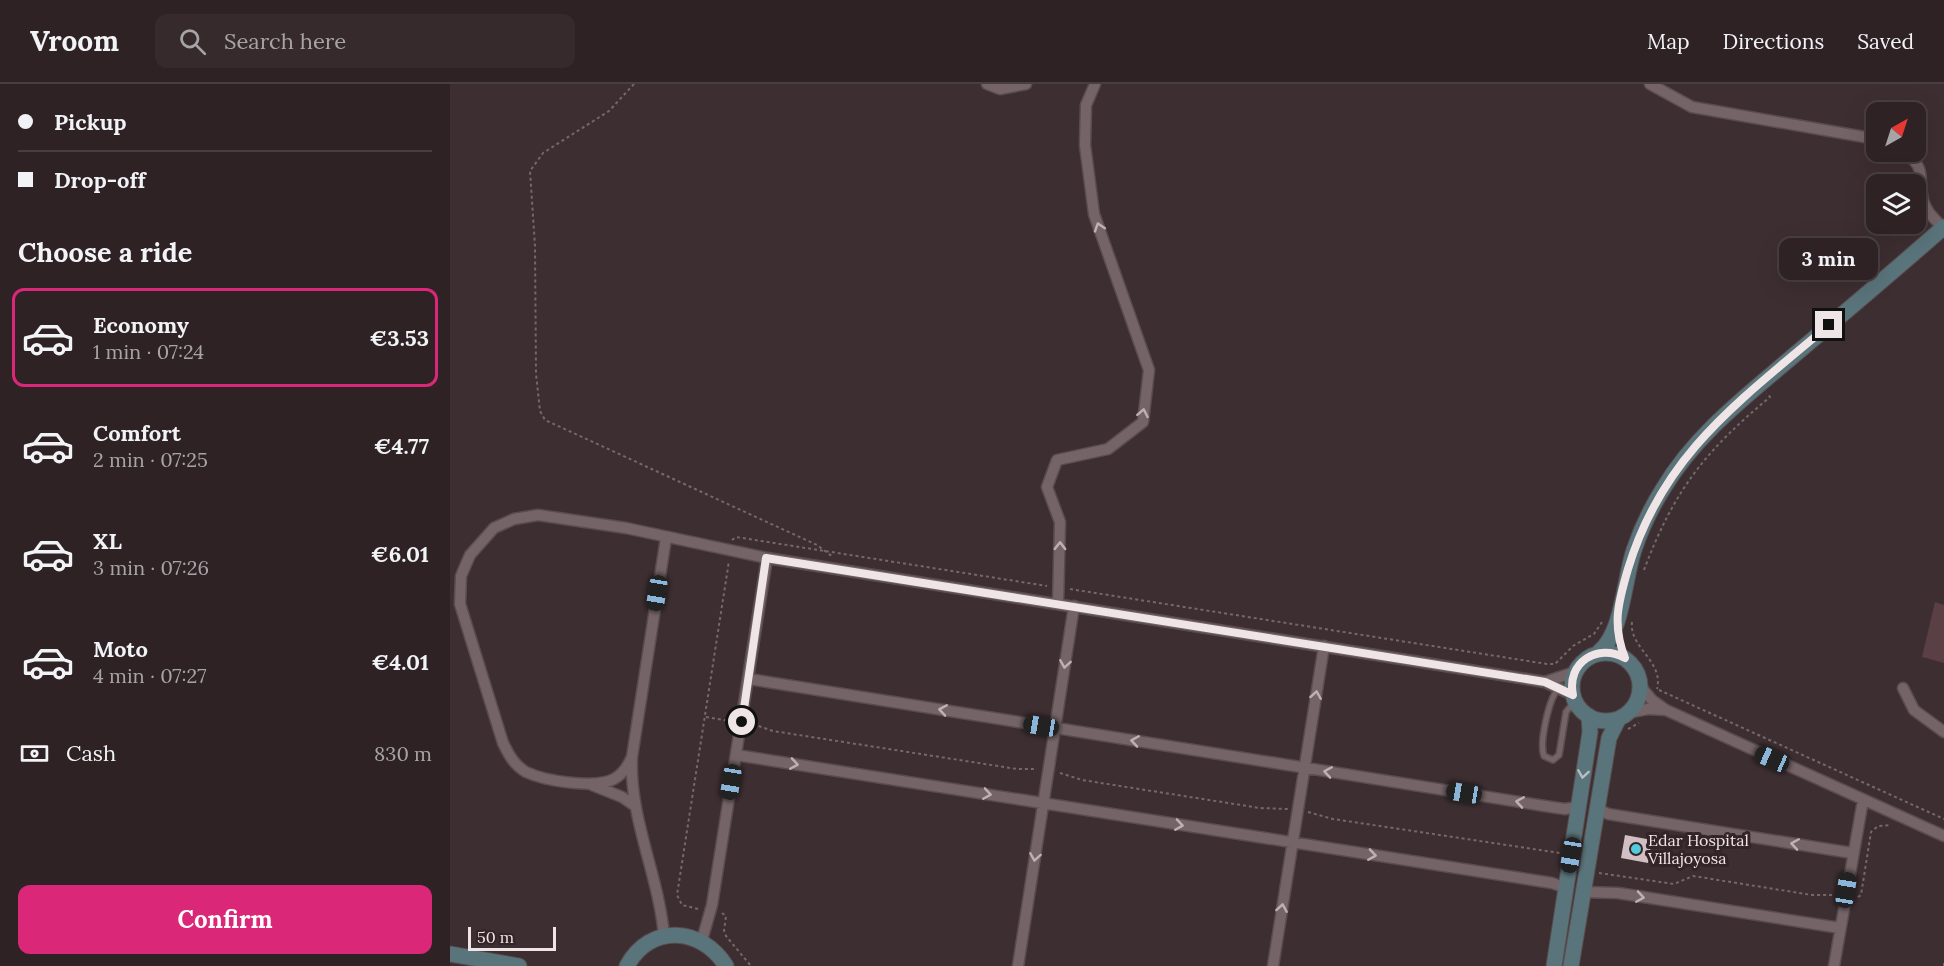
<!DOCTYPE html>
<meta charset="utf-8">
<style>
:root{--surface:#2e2225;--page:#362a2d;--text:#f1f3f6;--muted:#a7a4a7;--line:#493f42;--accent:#db2777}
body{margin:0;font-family:Lora,serif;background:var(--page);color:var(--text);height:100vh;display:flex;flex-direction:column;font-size:22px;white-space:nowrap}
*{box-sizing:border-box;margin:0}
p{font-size:20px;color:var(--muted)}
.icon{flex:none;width:33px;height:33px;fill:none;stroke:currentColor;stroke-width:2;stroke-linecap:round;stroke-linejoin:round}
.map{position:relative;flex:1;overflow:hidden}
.sheet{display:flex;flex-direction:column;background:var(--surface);width:450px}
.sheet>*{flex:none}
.banner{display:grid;align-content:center;height:132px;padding:0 18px;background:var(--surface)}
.needle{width:39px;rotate:39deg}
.fabs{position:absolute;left:1416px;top:18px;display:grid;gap:12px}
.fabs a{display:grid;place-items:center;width:60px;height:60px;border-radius:12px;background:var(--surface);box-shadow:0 6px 24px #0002,0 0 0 2px var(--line);font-size:30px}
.scale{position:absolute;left:18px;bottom:15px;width:88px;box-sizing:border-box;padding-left:6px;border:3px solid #efe5e7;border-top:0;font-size:16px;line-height:21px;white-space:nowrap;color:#efe5e7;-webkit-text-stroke:4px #332428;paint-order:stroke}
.end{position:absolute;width:27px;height:27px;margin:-14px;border:8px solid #efe5e7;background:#111;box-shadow:0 0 0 3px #111}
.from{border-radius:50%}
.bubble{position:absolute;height:42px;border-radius:12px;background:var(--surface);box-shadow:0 6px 24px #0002,0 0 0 2px var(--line);font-size:20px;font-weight:700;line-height:42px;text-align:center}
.car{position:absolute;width:18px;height:36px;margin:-18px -9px;border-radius:8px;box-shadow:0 0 4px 2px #0007;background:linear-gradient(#222 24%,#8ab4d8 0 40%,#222 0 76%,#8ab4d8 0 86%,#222 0)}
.banner b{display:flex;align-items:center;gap:21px;height:57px;font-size:22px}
.banner b+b{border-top:2px solid var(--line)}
.banner i{width:15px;height:15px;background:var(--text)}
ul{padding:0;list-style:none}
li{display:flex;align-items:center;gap:18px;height:99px;margin:0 12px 9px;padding:0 6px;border:3px solid transparent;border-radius:12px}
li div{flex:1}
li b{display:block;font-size:22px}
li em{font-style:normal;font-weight:700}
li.active{border-color:var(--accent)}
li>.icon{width:54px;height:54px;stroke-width:1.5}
h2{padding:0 18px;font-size:27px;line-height:72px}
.pay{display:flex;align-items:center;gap:15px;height:66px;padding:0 18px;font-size:22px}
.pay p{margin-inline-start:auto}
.action{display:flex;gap:12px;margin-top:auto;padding:12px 18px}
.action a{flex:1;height:69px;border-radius:12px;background:var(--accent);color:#fff;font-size:24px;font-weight:700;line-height:69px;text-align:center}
header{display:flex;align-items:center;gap:36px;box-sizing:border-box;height:84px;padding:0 30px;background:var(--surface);border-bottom:2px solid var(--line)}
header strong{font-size:28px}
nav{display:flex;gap:33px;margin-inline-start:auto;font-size:21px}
.search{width:420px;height:54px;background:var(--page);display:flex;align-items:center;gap:15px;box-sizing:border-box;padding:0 21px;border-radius:12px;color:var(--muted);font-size:22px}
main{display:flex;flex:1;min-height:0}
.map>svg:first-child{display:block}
.green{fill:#5a3f45}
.building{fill:#d2bfc3}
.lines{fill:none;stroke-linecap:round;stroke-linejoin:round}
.lane-casing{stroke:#594c4f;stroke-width:8}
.street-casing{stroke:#594c4f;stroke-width:13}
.secondary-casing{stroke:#594c4f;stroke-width:17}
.path{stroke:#75686b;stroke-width:2;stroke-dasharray:3 3;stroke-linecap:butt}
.lane{stroke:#756467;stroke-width:5}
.street{stroke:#756467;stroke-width:10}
.secondary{stroke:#59747a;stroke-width:15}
.oneway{stroke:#beb1b4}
.oneway2{stroke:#babdc1}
.route{stroke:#efe5e7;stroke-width:8}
.poi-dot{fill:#53cbda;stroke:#332428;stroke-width:2}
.labels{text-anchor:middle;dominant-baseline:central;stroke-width:6;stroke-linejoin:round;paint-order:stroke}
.poi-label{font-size:16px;fill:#efe5e7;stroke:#332428;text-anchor:start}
</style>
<header>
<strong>Vroom</strong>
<div class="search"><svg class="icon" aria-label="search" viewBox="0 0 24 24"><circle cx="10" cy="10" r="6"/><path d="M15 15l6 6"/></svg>Search here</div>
<nav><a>Map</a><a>Directions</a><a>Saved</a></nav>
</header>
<main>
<section class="sheet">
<div class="banner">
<b><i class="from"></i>Pickup</b>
<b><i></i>Drop-off</b>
</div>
<h2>Choose a ride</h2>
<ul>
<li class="active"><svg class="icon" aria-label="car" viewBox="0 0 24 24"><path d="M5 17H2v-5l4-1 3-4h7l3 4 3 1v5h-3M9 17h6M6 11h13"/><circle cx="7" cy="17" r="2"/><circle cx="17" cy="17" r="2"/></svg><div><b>Economy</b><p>1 min · 07:24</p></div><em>€3.53</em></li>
<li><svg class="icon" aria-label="car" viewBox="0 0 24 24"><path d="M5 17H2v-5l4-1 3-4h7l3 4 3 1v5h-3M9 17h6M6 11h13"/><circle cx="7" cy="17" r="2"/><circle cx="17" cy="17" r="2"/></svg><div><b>Comfort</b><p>2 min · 07:25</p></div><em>€4.77</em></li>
<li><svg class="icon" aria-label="car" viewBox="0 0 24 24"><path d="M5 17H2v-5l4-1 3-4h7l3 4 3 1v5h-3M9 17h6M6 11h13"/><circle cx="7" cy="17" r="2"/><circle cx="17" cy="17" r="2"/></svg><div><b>XL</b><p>3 min · 07:26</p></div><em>€6.01</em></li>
<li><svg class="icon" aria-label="car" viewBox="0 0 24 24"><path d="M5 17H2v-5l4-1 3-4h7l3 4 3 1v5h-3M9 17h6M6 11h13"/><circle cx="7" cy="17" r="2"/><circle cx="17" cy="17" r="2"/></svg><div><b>Moto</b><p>4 min · 07:27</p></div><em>€4.01</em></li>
</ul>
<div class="pay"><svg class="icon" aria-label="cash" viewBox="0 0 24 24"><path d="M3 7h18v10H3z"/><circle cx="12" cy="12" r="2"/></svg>Cash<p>830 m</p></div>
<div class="action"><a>Confirm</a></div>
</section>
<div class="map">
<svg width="1494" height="882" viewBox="0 0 1494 882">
<rect width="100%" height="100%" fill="#3d2e31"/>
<path class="green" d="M 1485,518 L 1494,521 L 1494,579 L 1472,573 Z"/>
<path class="building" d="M 1175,751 L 1202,756 L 1198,779 L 1171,774 Z"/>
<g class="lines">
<g class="lane-casing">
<path id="lane" d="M 1109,604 C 1099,613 1089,659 1094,672 L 1103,676 L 1109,671 L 1116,628 L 1125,617"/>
</g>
<g class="street-casing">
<path id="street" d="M 537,0 L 550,5 L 576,0
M 1200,0 L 1242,23 L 1426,55
M 1456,68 C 1478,88 1467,93 1473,116 C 1476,128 1485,135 1493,144
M 608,520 L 610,438 L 597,403 L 607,376 L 658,365 L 693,338 L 699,286 L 644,130 L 635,61 L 636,21 L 645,0
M 299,595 L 1101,723 L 1115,725 L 1128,723
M 1453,604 L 1464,626 L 1494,648
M 1123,611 L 1095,598 L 1125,588
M 1216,626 L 1494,752
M 1178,629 L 1198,625 L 1216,626 L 1202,616 L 1191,603
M 286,671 L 1102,799 L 1116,804
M 182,673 C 178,682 173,690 164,695 C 145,705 95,697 76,688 C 64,681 59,671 53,659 L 10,520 L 11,492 L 20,471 L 44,444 L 64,435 L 88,431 L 176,444 L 317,474 L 1095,598
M 142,701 L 172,713 L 185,722
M 1146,724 L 1158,730 L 1402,769
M 1132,808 L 1168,809 L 1390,844
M 214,852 C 209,792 179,734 182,673 L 216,454
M 252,856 L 262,821 L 317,474
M 568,882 L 624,522
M 823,882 L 874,562
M 1384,882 L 1413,716"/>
</g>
<g class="secondary-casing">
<path id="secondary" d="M 1149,568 C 1173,549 1174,495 1184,466 C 1191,445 1201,424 1213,405 C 1245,351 1295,313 1342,273 C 1393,230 1444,187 1494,143
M1122 603a34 34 0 1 1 68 0a34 34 0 1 1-68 0Z
M 0,870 L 69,882
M 177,882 C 200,839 252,843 276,882
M 1104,882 L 1140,648 L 1139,632
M 1121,882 L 1159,654 L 1168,636"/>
</g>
<path class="path" d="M 184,0 L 159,27 L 93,69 L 80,87 L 85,162 L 86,290 L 90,327 L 95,336 L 367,461 L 383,473
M 282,456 L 286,453 L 597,502
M 1194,486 C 1224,406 1255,367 1320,313 L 1317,309
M 620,505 L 1097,580 L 1105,580 L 1123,562 L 1144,550 L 1152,538
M 1182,538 C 1179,564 1214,577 1207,605
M 1209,606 L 1494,735
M 256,633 L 280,637
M 303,640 L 323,647 L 567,685 L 587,685
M 1178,645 L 1189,639
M 610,689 L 632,696 L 810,724 L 838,725
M 858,728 L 883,735 L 1110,769
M 1149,789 L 1224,800 L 1243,792 L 1362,811 L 1385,811
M 1408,813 L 1411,811 L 1421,748 L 1428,742 L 1441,741
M 248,825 L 232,821 L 227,811 L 279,477
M 272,829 L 276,832 L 274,847 L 276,852 L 301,882
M 1494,882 L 1494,879"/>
<use href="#lane" class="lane"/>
<use href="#street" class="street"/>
<use href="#secondary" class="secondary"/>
</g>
<defs><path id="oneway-chevron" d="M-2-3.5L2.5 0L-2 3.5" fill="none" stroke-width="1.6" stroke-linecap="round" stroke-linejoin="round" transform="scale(1.5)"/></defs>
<g class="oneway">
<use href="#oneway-chevron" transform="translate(649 143) rotate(-108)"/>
<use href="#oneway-chevron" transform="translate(693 329) rotate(-79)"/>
<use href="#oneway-chevron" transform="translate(610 462) rotate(-89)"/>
<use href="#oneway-chevron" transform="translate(615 580) rotate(99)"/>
<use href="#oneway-chevron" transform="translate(866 611) rotate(-81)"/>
<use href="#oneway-chevron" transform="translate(493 626) rotate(-171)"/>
<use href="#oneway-chevron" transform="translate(685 657) rotate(-171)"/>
<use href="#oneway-chevron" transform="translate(344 680) rotate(9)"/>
<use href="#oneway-chevron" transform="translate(878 688) rotate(-171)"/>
<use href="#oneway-chevron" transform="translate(537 710) rotate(9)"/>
<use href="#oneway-chevron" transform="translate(1070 718) rotate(-171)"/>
<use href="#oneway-chevron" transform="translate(729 741) rotate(9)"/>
<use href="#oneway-chevron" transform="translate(1345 760) rotate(-171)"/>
<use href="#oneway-chevron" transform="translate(922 771) rotate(9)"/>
<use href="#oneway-chevron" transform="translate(585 773) rotate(99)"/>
<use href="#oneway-chevron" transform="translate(1190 813) rotate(9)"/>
<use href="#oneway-chevron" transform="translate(832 824) rotate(-81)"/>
</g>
<use class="oneway2" href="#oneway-chevron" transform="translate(1133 690) rotate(99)"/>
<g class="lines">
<path class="route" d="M 292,638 L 316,474 L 1095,598 L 1123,611 C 1116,578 1148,559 1175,574 C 1162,541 1168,519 1178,485 C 1213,369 1291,316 1379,241"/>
</g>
<circle class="poi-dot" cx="1186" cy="765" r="6"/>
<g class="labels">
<g class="poi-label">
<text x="1198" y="756">Edar Hospital<tspan x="1198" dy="18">Villajoyosa</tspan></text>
</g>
</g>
</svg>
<div class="fabs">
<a><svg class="needle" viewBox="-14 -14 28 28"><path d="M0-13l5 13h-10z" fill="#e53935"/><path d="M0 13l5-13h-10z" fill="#a7a4a7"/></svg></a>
<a><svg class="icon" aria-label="layers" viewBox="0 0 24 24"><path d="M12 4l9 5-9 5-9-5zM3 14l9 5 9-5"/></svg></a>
</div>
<div class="scale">50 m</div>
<i class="end from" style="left:292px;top:638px"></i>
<i class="end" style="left:1379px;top:241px"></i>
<div class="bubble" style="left:1329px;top:154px;width:99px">3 min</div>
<i class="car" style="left:207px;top:509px;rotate:189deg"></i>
<i class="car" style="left:591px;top:642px;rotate:279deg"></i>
<i class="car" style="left:1322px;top:675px;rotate:294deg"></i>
<i class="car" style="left:281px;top:698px;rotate:189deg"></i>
<i class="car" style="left:1014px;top:709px;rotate:279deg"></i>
<i class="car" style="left:1121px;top:771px;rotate:189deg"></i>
<i class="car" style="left:1396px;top:806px;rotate:9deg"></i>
</div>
</main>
